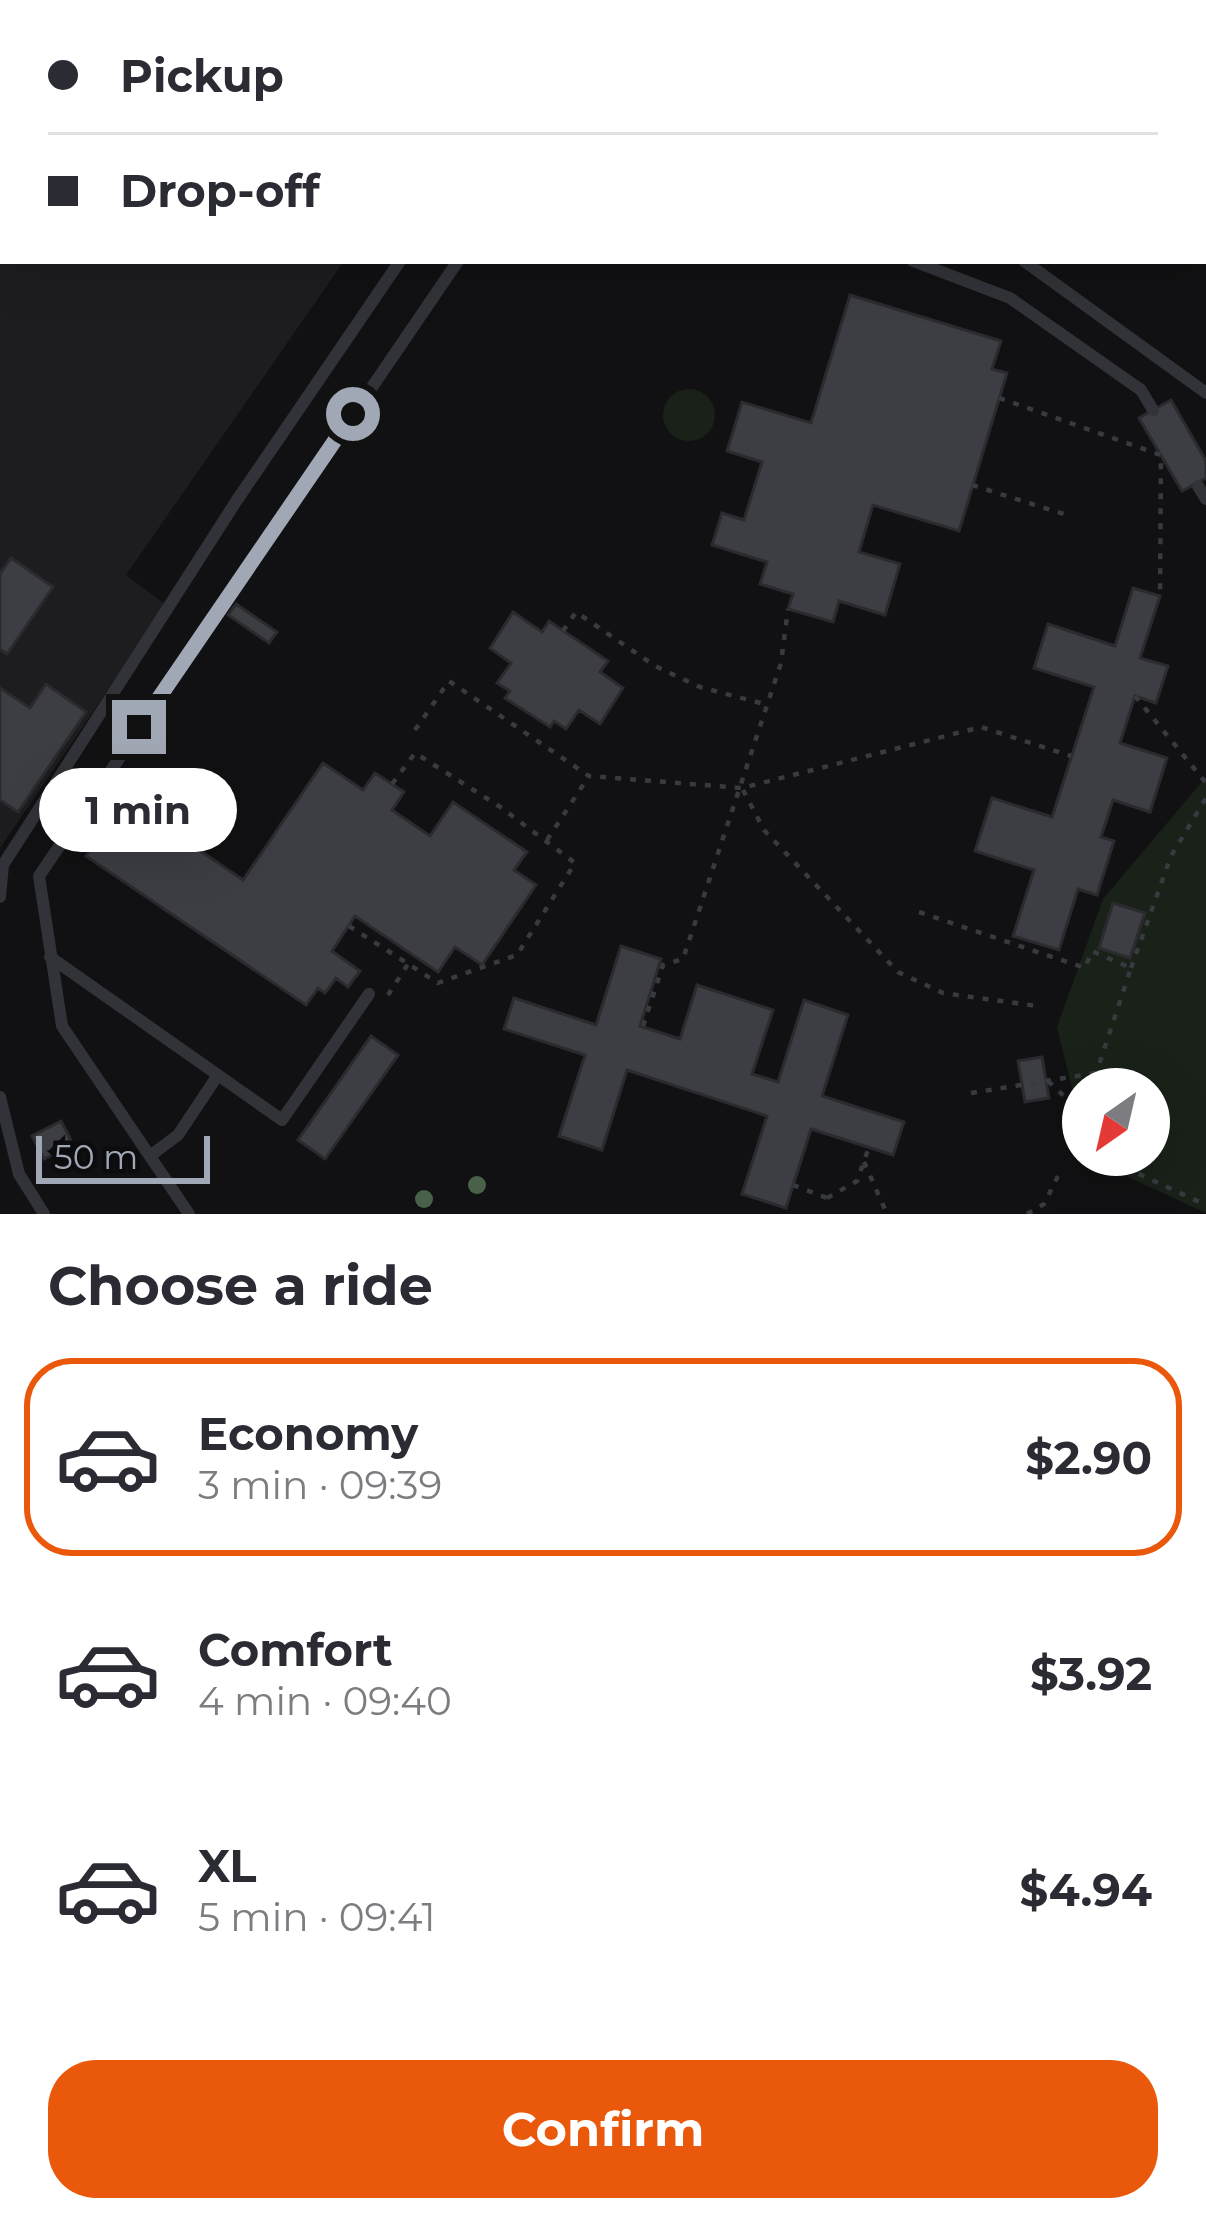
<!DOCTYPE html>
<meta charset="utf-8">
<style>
:root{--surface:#fff;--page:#f7f7f7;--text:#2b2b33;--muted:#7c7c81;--line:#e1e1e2;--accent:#ea580c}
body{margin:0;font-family:Montserrat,sans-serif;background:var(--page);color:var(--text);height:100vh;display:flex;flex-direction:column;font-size:45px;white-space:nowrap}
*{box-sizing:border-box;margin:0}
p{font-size:39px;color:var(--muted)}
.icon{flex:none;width:66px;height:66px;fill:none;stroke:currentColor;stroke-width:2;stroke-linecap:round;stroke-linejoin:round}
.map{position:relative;height:1214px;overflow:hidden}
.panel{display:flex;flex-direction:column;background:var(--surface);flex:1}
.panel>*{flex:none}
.guide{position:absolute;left:0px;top:0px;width:1206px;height:264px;box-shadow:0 12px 48px #0002;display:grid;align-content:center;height:264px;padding:0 48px;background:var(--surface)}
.needle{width:78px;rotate:214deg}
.controls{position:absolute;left:1062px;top:1068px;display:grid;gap:24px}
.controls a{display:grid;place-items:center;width:108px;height:108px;border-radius:50%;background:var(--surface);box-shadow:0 12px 48px #0002;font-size:60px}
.scale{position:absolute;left:36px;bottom:30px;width:174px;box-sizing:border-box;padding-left:12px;border:6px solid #a1a8b5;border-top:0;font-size:33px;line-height:42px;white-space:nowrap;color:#a1a8b5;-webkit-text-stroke:9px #0c0c0e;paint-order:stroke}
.end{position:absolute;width:54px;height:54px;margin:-27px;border:15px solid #a1a8b5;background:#111;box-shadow:0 0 0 6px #111}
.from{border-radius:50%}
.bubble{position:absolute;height:84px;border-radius:42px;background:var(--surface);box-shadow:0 12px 48px #0002;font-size:39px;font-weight:700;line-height:84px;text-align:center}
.guide b{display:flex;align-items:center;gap:42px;height:114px;font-size:45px}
.guide b+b{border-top:3px solid var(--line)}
.guide i{width:30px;height:30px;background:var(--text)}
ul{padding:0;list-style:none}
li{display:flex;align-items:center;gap:36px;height:198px;margin:0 24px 18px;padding:0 24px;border:6px solid transparent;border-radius:48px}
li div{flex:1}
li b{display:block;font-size:45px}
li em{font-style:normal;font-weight:700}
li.active{border-color:var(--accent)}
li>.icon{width:108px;height:108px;stroke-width:1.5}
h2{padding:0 48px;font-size:54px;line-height:144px}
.primary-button{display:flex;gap:24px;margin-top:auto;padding:24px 48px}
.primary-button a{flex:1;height:138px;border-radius:48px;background:var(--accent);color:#fff;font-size:48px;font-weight:700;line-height:138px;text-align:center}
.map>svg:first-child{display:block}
.built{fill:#1d1d20}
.green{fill:#192119}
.building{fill:#3d3e43;stroke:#2b2b2f;stroke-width:3}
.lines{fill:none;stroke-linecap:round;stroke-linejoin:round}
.path{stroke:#373a3f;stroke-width:4.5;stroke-dasharray:6 9;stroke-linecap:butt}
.service{stroke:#313338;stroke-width:12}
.minor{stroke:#313338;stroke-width:24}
.tree{fill:#496149}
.route{stroke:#a1a8b5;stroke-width:15}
</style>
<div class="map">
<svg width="1206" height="1214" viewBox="0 0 1206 1214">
<rect width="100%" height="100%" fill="#111113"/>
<path class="built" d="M 0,0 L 525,0 L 3,3 L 3,261 L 344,261 L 126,575 L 166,605 L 0,848 Z
M 674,0 L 1152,0 L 1150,3 Z"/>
<path class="green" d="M663 415a26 26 0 1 1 52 0a26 26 0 1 1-52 0Z
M 1206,777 L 1206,1213 L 1089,1159 L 1088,1155 L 1149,1155 L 1149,1089 L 1083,1089 L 1083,1134 L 1057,1027 L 1103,899 Z"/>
<path class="building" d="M 850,295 L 1001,341 L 992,369 L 1007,373 L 959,531 L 873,505 L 859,552 L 900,564 L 885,615 L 839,601 L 833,622 L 788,609 L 793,594 L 760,584 L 767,562 L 712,545 L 722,513 L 744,520 L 762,462 L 727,451 L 742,402 L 811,423 Z
M 1171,400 L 1206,461 L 1206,478 L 1182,491 L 1139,418 Z
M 11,558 L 53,587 L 7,654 L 0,649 L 0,574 Z
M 1133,588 L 1160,596 L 1140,658 L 1168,666 L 1156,703 L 1135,696 L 1120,743 L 1167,758 L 1150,812 L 1113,800 L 1101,837 L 1114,841 L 1097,895 L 1078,889 L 1059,950 L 1013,936 L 1034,870 L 975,851 L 992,798 L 1052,817 L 1094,687 L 1034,668 L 1048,624 L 1115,646 Z
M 236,604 L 277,632 L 269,643 L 228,615 Z
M 513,612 L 542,632 L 549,621 L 608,661 L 600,672 L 623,688 L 600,724 L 579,710 L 566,729 L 554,721 L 550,727 L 505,698 L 510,691 L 497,683 L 511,663 L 490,648 Z
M 46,684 L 86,712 L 18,812 L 0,800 L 0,688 L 30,708 Z
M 323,763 L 363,790 L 375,773 L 404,792 L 392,810 L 430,836 L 453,802 L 527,852 L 514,870 L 536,885 L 482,965 L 455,947 L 438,972 L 355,916 L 332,951 L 360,971 L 348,987 L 336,978 L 325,993 L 318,988 L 306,1005 L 86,856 L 125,799 L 243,880 Z
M 179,777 L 199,792 L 190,805 L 170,791 Z
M 1113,903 L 1145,913 L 1130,958 L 1099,948 Z
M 621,946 L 661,959 L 640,1026 L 680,1039 L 697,985 L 773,1010 L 752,1074 L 778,1082 L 804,1000 L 848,1015 L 822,1096 L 904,1122 L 893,1155 L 811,1129 L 786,1208 L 742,1194 L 767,1116 L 627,1070 L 602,1150 L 559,1136 L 585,1055 L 504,1029 L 514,998 L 596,1025 Z
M 371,1036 L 398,1055 L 325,1159 L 298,1140 Z
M 1042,1057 L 1049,1098 L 1025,1102 L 1018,1061 Z
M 61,1121 L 73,1144 L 44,1159 L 32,1136 Z"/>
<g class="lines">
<path class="path" d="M 206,3 L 208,0
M 0,113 L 3,113
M 0,240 L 3,239
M 999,398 L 1161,455 L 1160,596
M 972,485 L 1067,515
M 563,631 L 576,612 L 655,666 L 700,687 L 768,705
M 1135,696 L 1206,783
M 415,730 L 449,681 L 589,776 L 742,788 L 981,727 L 1071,756
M 743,790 L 764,830 L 898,972 L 943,993 L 1037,1006
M 547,840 L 589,776
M 919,912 L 1085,968 L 1092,951 L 1131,968 L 1091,1089
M 349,926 L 438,983 L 517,955 L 575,863 L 499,806 L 415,753 L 392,784
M 1131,968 L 1171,856 L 1206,798
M 388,995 L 408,964
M 643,1026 L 663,965 L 683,959 L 781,663 L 788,609
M 1048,1081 L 1083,1114
M 971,1093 L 1096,1073
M 1098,1155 L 1206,1205
M 864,1162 L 887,1214
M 793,1185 L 827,1198 L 823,1204
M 827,1198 L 857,1181 L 869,1147
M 1027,1214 L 1044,1204 L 1058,1176"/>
<path class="service" d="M 913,261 L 1010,298 L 1141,390 L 1153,410
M 1024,261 L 1206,393
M 1198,486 L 1206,499
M 0,897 L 3,865 L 237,500 L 400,261
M 50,957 L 282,1120 L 369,994
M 0,1097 L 19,1174 L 44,1214
M 150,1156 L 178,1135 L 218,1075
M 189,1214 L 62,1026 L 39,876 L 458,261"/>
<path class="minor" d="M 1124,0 L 1128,3
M 1203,55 L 1206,57"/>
</g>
<g class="tree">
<circle cx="477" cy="1185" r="9"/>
<circle cx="424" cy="1199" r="9"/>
</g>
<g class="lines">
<path class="route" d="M 139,727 L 353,414"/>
</g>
</svg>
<div class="controls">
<a><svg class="needle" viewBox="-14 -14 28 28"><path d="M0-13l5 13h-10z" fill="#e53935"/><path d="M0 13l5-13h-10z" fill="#7c7c81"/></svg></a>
</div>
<div class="scale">50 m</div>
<i class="end from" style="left:353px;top:414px"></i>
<i class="end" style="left:139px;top:727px"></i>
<div class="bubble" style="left:39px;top:768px;width:198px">1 min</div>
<div class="guide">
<b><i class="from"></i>Pickup</b>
<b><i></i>Drop-off</b>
</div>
</div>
<section class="panel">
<h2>Choose a ride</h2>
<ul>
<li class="active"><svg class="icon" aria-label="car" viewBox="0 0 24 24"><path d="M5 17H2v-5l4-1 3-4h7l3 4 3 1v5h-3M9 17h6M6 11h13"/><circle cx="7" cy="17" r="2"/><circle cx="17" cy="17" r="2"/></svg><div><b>Economy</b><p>3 min · 09:39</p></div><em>$2.90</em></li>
<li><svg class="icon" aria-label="car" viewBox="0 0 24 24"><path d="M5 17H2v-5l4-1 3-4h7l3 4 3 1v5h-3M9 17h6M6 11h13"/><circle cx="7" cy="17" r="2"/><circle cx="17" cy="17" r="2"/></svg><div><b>Comfort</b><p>4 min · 09:40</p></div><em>$3.92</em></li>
<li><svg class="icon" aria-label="car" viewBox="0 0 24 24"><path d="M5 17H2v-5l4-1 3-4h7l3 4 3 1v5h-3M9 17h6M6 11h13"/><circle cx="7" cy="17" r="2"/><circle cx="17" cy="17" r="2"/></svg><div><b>XL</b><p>5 min · 09:41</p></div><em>$4.94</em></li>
</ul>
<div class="primary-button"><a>Confirm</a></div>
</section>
